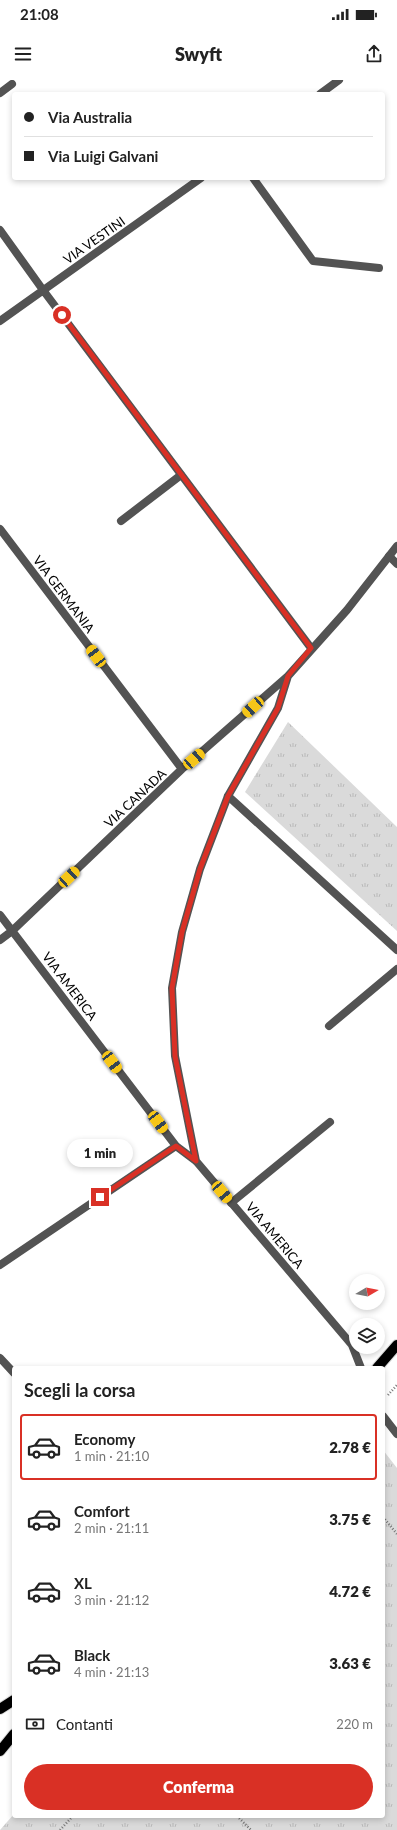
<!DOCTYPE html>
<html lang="it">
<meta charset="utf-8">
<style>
:root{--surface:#fff;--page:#f2f2f2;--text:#222;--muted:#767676;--line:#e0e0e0;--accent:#d93025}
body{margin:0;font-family:Lato,sans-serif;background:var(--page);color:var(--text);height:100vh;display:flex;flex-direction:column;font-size:15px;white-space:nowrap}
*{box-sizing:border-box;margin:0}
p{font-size:13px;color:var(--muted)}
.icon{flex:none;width:22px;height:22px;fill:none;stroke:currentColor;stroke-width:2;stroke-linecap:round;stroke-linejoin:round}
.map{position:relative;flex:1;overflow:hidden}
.drawer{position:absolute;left:12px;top:1286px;width:373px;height:452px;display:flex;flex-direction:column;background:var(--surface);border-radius:4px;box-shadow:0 2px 6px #0003}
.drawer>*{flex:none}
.hud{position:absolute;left:12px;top:12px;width:373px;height:88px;border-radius:4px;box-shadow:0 2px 6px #0003;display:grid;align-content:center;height:88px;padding:0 12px;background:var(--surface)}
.needle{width:26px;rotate:80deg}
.fabs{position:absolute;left:349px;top:1194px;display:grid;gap:8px}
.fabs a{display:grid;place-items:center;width:36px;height:36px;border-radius:50%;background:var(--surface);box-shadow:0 2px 6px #0003;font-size:20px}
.end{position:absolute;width:18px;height:18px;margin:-9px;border:5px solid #d93025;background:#fff;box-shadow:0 0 0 2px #fff}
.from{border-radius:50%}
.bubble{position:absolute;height:28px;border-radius:14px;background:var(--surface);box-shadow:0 2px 6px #0003;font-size:13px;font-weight:800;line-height:28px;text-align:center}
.car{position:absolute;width:12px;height:24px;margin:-12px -6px;border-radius:5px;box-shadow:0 0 3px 1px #0007;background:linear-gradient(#f5c518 24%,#345 0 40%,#f5c518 0 76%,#345 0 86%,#f5c518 0)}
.hud b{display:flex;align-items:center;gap:14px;height:38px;font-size:15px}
.hud b+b{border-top:1px solid var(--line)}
.hud i{width:10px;height:10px;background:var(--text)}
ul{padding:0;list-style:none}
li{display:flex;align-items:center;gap:12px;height:66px;margin:0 8px 6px;padding:0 4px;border:2px solid transparent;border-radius:4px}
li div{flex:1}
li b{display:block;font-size:15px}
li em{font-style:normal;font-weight:800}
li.on{border-color:var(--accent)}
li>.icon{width:36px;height:36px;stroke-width:1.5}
h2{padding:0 12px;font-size:18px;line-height:48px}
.pay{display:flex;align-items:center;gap:10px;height:44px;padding:0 12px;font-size:15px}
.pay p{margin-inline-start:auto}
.button{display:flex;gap:8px;margin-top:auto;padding:8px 12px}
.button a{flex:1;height:46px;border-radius:24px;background:var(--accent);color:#fff;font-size:16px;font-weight:800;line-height:46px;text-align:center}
.status{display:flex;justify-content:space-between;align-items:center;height:28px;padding:0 20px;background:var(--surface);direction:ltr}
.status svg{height:11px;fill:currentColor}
header{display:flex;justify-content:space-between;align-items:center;height:52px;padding:0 12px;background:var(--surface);font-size:18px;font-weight:800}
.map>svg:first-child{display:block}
.grass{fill:url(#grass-tufts)}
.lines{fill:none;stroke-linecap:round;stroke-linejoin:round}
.primary-casing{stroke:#dbdbdb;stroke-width:12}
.path{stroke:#757575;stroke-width:2.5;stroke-dasharray:1 2;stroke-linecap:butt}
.lane{stroke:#535353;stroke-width:8}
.street{stroke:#535353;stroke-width:8}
.primary{stroke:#000;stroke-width:10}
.route{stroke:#d93025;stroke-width:5}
.labels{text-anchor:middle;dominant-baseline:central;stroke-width:3.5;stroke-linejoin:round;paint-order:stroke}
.street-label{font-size:13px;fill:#000;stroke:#fff}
</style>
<div class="status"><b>21:08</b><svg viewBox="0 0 49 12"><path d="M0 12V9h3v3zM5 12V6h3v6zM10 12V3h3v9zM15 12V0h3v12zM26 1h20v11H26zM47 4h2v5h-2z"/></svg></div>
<header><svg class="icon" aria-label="menu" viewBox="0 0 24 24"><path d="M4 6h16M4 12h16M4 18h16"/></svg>Swyft<svg class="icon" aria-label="share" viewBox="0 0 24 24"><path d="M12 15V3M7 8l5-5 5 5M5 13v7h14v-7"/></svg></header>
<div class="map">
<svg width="397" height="1750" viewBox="0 0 397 1750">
<defs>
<pattern id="grass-tufts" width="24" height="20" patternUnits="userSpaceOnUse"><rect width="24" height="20" fill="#dadada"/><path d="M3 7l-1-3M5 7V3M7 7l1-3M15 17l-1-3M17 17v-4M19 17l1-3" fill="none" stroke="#b9b9b9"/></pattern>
</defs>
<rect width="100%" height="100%" fill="#fff"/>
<path class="grass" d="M 288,642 L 397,747 L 397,851 L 245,712 Z
M 383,1370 L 397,1388 L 397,1750 L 0,1750 L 14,1734 L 14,1736 L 383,1736 Z"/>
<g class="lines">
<g class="primary-casing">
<path id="primary" d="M 377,1288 L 397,1265
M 0,1629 L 14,1620
M 0,1671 L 14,1654"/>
</g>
<path class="path" d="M 388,1315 L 397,1305
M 383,1437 L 397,1454
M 237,1736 L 251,1750
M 60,1750 L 73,1736"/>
<path class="lane" d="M 0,13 L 12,4
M 253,98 L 313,181 L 379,188
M 121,441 L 181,395
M 389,476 L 397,484
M 228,716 L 397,870
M 329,946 L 397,889
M 231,1123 L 330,1042
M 0,1278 L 14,1293"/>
<path class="street" d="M 320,14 L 339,0
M 0,150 L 43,210 L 311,568
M 0,241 L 201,98
M 0,449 L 182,689
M 0,835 L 176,1066 L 196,1081 L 352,1265 L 361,1288
M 0,860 L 12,851 L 182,689 L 288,596
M 196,1081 L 175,976 L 172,908 L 182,852 L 200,789 L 228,716 L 278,628 L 288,596 L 347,530 L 397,466
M 0,1185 L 176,1066
M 383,1336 L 397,1354"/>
<use href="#primary" class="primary"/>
</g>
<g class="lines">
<path class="route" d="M 62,235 L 311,568 L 288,596 L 278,628 L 228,716 L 200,789 L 182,852 L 172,908 L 175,976 L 196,1081 L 176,1066 L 100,1117"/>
</g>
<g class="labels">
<g class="street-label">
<text transform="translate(94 160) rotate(-35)">VIA VESTINI</text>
<text transform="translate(64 514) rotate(53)">VIA GERMANIA</text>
<text transform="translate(135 718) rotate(-43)">VIA CANADA</text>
<text transform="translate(70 906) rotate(53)">VIA AMERICA</text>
<text transform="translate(275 1155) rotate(50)">VIA AMERICA</text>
</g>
</g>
</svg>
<div class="fabs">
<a><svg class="needle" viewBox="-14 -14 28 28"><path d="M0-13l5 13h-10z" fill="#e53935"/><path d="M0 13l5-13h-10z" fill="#767676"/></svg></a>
<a><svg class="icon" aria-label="layers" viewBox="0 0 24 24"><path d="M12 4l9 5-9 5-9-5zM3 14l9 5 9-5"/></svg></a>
</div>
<i class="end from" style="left:62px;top:235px"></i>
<i class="end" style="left:100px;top:1117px"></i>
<div class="bubble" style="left:67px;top:1059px;width:66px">1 min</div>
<i class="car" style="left:96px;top:576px;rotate:323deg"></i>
<i class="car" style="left:253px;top:627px;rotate:228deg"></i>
<i class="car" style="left:194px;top:679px;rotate:49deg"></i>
<i class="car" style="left:69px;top:797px;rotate:47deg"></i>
<i class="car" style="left:112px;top:982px;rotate:143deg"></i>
<i class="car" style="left:158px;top:1042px;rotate:143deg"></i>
<i class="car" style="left:222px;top:1112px;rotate:140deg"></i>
<div class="hud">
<b><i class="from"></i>Via Australia</b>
<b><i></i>Via Luigi Galvani</b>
</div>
<section class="drawer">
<h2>Scegli la corsa</h2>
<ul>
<li class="on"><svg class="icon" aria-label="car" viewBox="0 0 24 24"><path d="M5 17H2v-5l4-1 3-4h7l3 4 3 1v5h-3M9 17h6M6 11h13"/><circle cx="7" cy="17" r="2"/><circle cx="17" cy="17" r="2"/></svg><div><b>Economy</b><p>1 min · 21:10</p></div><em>2.78 €</em></li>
<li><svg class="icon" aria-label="car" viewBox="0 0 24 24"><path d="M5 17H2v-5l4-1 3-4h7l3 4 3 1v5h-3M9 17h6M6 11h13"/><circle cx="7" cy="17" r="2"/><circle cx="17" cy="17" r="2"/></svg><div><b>Comfort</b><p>2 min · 21:11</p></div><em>3.75 €</em></li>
<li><svg class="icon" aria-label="car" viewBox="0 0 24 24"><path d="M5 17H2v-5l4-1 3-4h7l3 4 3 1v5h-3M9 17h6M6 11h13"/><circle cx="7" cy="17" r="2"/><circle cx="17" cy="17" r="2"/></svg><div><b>XL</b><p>3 min · 21:12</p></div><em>4.72 €</em></li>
<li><svg class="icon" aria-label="car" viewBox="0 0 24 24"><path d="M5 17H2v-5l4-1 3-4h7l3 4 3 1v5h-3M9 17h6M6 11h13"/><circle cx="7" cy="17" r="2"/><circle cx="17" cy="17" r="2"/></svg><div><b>Black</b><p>4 min · 21:13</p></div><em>3.63 €</em></li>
</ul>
<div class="pay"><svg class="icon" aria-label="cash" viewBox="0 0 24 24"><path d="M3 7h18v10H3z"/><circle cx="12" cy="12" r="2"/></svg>Contanti<p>220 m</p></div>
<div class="button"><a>Conferma</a></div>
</section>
</div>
